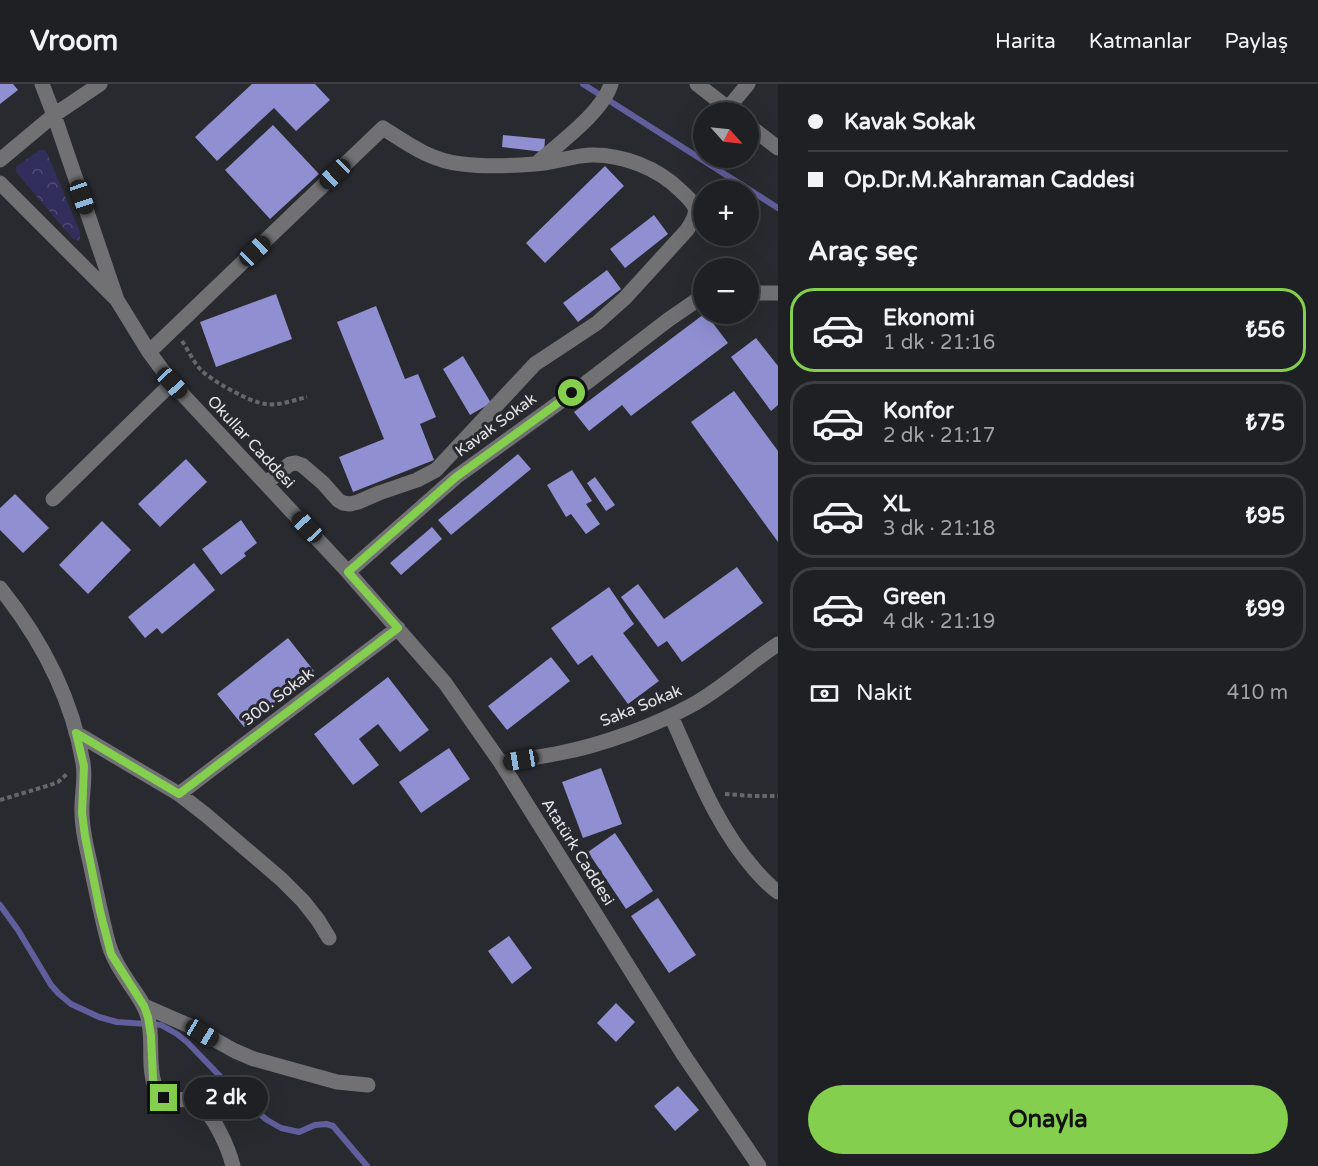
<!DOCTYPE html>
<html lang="tr">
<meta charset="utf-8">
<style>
:root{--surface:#1f2023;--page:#2c2d30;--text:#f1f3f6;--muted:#a1a3a6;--line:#3c3e41;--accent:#84cf4d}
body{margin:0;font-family:"Varela Round",sans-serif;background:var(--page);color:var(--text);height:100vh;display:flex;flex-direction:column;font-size:22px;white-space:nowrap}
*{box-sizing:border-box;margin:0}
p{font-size:20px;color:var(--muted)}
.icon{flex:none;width:33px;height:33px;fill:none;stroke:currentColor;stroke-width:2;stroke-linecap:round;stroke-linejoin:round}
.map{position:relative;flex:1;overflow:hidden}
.drawer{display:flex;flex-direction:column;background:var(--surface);width:540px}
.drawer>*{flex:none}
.banner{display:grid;align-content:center;height:132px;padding:0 30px;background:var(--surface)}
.needle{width:39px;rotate:117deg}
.tools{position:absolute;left:693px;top:18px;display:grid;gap:12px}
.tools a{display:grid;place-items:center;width:66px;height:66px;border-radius:50%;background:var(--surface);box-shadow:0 6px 24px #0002,0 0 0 2px var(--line);font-size:30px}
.end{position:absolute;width:27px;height:27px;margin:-14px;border:8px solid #84cf4d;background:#111;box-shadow:0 0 0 3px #111}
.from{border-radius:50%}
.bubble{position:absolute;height:42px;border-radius:21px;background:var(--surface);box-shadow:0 6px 24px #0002,0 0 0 2px var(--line);font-size:20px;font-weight:700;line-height:42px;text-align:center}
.car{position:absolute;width:18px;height:36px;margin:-18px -9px;border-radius:8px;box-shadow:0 0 4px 2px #0007;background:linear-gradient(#222 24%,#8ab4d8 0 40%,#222 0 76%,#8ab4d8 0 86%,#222 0)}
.banner b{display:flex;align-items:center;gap:21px;height:57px;font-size:22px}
.banner b+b{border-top:2px solid var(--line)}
.banner i{width:15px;height:15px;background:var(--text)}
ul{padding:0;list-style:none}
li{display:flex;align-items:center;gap:18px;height:84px;margin:0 12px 9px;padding:0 18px;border:3px solid var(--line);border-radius:24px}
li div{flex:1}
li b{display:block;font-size:22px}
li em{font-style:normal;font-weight:700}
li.active{border-color:var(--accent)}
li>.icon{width:54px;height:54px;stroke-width:1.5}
h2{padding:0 30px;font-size:27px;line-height:72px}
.pay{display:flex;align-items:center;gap:15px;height:66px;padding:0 30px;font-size:22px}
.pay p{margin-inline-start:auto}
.action{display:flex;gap:12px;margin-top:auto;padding:12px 30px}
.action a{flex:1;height:69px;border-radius:36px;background:var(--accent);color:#111;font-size:24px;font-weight:700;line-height:69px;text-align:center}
header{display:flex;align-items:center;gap:36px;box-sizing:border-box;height:84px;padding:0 30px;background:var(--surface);border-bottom:2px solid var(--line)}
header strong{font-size:28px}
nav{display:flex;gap:33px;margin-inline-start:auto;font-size:21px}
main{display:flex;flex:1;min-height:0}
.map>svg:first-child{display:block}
.park{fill:url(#park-crowns)}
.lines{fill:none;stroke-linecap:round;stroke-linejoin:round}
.stream{stroke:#615e9d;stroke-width:6}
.building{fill:#908fd2}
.path{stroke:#66676b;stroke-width:4;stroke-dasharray:4.5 3;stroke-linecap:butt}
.minor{stroke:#717174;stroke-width:15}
.route{stroke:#84cf4d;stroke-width:8}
.labels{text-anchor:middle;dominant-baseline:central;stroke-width:6;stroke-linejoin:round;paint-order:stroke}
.street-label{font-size:16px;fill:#e5e5e9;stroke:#292a2f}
</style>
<header>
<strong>Vroom</strong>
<nav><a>Harita</a><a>Katmanlar</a><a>Paylaş</a></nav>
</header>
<main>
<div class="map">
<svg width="778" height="1082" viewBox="0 0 778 1082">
<defs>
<pattern id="park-crowns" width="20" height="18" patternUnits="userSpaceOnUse" patternTransform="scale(1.5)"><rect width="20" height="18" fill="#312e5b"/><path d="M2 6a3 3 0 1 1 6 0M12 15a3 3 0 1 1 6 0" fill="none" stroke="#4f4c73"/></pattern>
</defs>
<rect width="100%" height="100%" fill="#292a2f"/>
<path class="park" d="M 40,66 L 44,66 L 47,69 L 80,148 L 80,154 L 78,157 L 72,154 L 17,89 L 16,85 L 17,82 Z"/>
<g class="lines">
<path class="stream" d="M 583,0 L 778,124
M 0,821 L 18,846 L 51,901 L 59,910 L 71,920 L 99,933 L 117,938 L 161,941 L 177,950 L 187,958 L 243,1016 L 267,1036 L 281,1044 L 299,1048 L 315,1041 L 326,1040 L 333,1042 L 367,1082"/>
</g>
<path class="building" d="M 0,0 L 13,0 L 18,6 L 0,20 Z
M 252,0 L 315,0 L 330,16 L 296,47 L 274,24 L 217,77 L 195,53 Z
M 273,41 L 319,90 L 270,135 L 225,86 Z
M 503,51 L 545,55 L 544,68 L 502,63 Z
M 605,82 L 624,102 L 545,179 L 526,159 Z
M 654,131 L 668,150 L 625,184 L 610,165 Z
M 607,186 L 621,205 L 578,238 L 563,219 Z
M 276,210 L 292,255 L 216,283 L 200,238 Z
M 376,222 L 405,295 L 418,290 L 436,333 L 420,340 L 434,376 L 353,408 L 339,373 L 384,355 L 337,238 Z
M 704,230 L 706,230 L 728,259 L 631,332 L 622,321 L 589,347 L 574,328 Z
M 756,254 L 778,282 L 778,321 L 771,327 L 731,273 Z
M 463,272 L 491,319 L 470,331 L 443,285 Z
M 734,307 L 778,367 L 778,458 L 691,338 Z
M 518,370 L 531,385 L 451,451 L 438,436 Z
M 186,375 L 207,398 L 160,443 L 138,420 Z
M 572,386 L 592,417 L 586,420 L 600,440 L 586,450 L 571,430 L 566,433 L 547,401 Z
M 595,393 L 615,421 L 606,427 L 587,399 Z
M 15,410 L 49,444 L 23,469 L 0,446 L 0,424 Z
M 241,436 L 257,459 L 244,469 L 246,472 L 221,491 L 202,465 Z
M 102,437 L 131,466 L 88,510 L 59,481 Z
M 432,443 L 442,455 L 401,491 L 390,479 Z
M 194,479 L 215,506 L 162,550 L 157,544 L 145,554 L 128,533 Z
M 737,483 L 763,519 L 682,578 L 667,557 L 658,563 L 621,513 L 638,500 L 664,535 Z
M 609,503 L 634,540 L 623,549 L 659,597 L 628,620 L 592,571 L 578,581 L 551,544 Z
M 288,554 L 314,587 L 244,643 L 217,610 Z
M 551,573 L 570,597 L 507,646 L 488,622 Z
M 388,593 L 429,646 L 400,668 L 378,640 L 359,655 L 379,681 L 353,701 L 314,650 Z
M 449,664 L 470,695 L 421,729 L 399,698 Z
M 601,684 L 622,740 L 583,754 L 562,698 Z
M 615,749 L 653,807 L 626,825 L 588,768 Z
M 658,814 L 696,871 L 669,889 L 631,832 Z
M 509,852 L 532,884 L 512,900 L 488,867 Z
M 616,919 L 635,938 L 616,958 L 597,939 Z
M 678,1002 L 699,1026 L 675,1047 L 654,1022 Z"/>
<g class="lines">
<path class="path" d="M 182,257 C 188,266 193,277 200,285 C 210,296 251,319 266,320 C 279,322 294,316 307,313
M 725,710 L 753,712 L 778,712
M 0,716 L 50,701 L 58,698 L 68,689"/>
<path class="minor" d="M 42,0 L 54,31 L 117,216 L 149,268 L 172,299 L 348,488 L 445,599 L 501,679 L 683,970 L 759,1082
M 697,0 L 733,28
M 728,24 L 748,0
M 748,41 L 778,64
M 0,76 L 54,31 L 100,0
M 536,80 C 558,60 603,28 611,0
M 0,99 L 115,214
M 748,209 L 778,209
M 149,268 L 383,44 C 408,60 431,77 462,80 C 486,83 511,82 535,80 C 553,79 571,72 590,71 C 622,70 658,84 681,107 C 698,123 700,126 687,146 L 625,214 L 597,239 L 535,280 L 436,386 L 417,396 L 379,409 L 358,418 L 350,420 L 343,419 L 338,416 L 323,399 L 302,381 L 296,379 L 290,380 L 266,399
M 53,415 L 172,299
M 348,488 L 456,393 L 586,299 L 668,236 L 697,216 L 704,213
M 0,504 C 41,555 72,614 83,679 C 86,696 81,712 82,729 C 82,747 87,765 91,783 C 96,807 101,830 107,854 C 111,872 121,887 131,902 C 138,912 146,923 148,934 C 154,956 147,981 155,1002 C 163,1024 183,1010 198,1019 C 213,1029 229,1065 233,1082
M 671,632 C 695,685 716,742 755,786 C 762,794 769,802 778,808
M 76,649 L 179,710 L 206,731 L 281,795 L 303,817 L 318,836 L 329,854
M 501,679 C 520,676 540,673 560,669 C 602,661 654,642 692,621 C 723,604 749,579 778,560
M 179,710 L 398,544
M 144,922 L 190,942 L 235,967 L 254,975 L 337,998 L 368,1001"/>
</g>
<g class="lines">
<path class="route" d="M 164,1014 L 156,1006 L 153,995 L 151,952 L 148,933 L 144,922 L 111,870 L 100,827 L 85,752 L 82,729 L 84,682 L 76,649 L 179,710 L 398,544 L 348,488 L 456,393 L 572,309"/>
</g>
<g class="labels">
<g class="street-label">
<text transform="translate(496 341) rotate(-36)">Kavak Sokak</text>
<text transform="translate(251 358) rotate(47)">Okullar Caddesi</text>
<text transform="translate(278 613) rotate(-37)">300. Sokak</text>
<text transform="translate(641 622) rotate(-22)">Saka Sokak</text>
<text transform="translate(578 768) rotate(58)">Atatürk Caddesi</text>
</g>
</g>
</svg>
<div class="tools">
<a><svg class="needle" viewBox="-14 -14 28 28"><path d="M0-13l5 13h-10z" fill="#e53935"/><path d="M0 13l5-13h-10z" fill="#a1a3a6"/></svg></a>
<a>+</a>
<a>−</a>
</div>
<i class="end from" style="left:572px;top:309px"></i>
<i class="end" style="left:164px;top:1014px"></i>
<div class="bubble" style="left:184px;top:993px;width:84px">2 dk</div>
<i class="car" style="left:335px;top:90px;rotate:226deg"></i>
<i class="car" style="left:82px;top:113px;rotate:161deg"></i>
<i class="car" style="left:255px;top:167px;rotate:46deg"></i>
<i class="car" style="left:172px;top:299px;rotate:137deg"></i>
<i class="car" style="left:307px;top:443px;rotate:317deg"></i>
<i class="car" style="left:521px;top:676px;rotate:260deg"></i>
<i class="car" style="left:202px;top:949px;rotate:121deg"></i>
</div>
<section class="drawer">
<div class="banner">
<b><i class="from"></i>Kavak Sokak</b>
<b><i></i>Op.Dr.M.Kahraman Caddesi</b>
</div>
<h2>Araç seç</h2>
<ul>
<li class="active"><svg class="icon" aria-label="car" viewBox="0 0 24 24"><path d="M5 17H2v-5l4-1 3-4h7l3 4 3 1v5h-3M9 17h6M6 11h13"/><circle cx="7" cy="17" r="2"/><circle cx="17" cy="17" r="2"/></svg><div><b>Ekonomi</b><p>1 dk · 21:16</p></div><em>₺56</em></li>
<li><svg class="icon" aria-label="car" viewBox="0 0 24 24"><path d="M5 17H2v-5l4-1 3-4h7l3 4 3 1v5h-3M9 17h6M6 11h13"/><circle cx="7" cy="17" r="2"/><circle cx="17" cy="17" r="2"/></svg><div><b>Konfor</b><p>2 dk · 21:17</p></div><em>₺75</em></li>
<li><svg class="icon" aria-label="car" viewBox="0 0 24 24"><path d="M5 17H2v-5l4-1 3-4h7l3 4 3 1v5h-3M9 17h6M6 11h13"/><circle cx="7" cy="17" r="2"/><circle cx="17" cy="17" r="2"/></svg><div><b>XL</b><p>3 dk · 21:18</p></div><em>₺95</em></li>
<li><svg class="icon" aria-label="car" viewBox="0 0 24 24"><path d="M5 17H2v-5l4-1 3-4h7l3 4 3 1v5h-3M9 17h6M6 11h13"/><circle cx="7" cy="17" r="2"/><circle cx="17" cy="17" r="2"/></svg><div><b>Green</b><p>4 dk · 21:19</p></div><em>₺99</em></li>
</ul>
<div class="pay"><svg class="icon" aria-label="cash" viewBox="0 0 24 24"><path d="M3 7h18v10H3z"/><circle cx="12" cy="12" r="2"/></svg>Nakit<p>410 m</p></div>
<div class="action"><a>Onayla</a></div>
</section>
</main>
